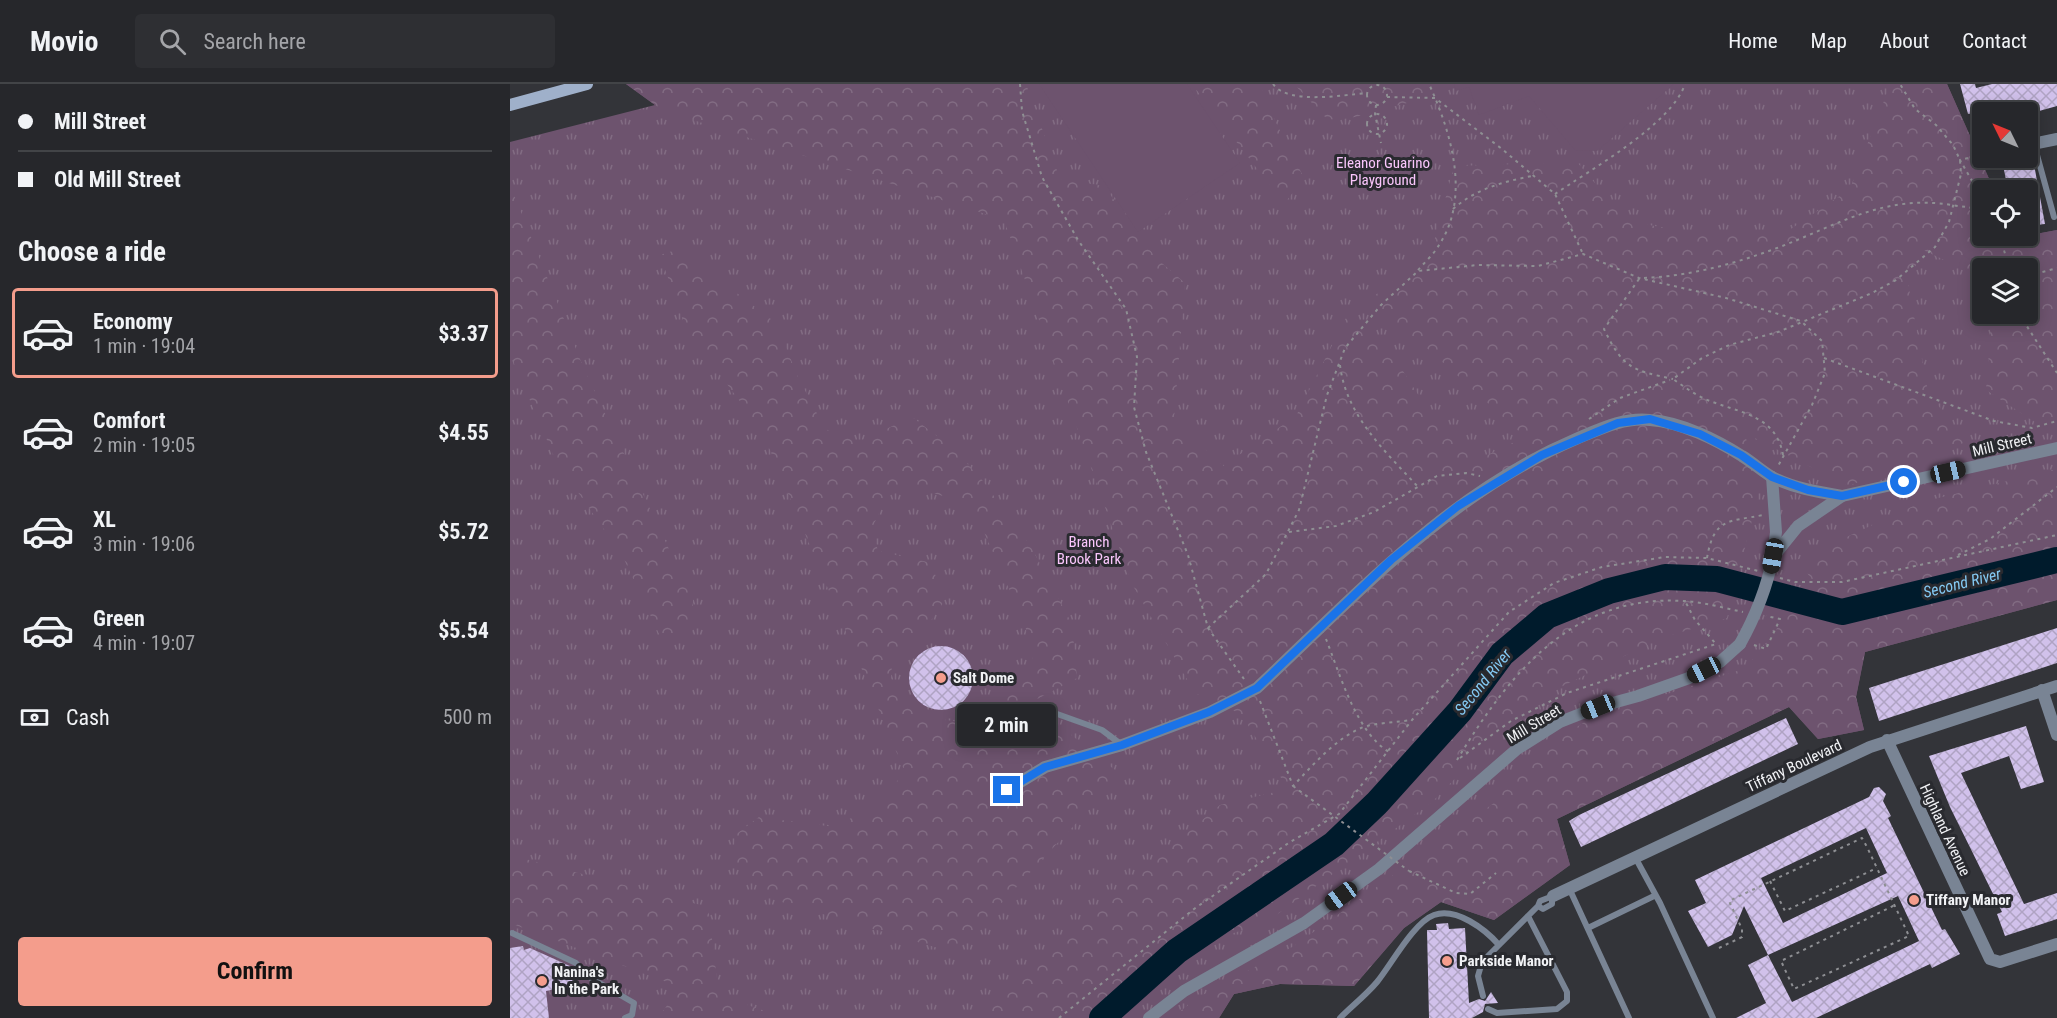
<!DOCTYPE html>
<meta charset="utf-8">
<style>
:root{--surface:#26272b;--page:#2e2f33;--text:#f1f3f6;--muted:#a4a5a9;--line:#424447;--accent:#f49d8c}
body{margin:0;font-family:"Roboto Condensed",sans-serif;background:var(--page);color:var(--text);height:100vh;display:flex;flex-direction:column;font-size:22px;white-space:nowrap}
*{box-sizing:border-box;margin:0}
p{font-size:20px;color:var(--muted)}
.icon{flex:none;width:33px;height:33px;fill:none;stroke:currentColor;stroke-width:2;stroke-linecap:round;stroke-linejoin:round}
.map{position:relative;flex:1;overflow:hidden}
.panel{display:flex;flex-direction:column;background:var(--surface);width:510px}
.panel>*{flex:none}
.hud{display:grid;align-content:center;height:132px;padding:0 18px;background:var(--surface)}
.needle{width:39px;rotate:313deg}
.tools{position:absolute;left:1462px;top:18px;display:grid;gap:12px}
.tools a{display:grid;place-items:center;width:66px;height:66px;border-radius:6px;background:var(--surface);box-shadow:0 3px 15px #0003,0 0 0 2px var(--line);font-size:30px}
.end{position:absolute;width:27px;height:27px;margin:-14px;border:8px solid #1a73e8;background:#fff;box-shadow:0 0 0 3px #fff}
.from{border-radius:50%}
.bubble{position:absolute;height:42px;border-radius:6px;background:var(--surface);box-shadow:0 3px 15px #0003,0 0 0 2px var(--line);font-size:20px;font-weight:700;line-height:42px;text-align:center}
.car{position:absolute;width:18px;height:36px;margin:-18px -9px;border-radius:8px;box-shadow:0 0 4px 2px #0007;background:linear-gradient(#222 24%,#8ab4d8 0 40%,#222 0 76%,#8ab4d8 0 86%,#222 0)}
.hud b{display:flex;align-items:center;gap:21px;height:57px;font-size:22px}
.hud b+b{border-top:2px solid var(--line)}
.hud i{width:15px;height:15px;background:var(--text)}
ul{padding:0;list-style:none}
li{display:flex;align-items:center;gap:18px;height:90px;margin:0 12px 9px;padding:0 6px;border:3px solid transparent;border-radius:6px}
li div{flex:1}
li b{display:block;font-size:22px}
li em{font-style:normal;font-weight:700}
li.current{border-color:var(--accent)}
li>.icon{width:54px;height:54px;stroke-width:1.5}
h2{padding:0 18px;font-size:27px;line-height:72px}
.pay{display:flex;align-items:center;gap:15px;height:66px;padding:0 18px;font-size:22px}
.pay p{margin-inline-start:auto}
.cta{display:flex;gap:12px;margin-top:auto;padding:12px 18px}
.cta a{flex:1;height:69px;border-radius:6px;background:var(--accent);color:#111;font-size:24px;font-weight:700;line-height:69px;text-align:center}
header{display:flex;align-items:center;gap:36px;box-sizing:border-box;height:84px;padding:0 30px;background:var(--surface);border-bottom:2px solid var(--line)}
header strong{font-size:28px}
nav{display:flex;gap:33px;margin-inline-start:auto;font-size:21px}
.search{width:420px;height:54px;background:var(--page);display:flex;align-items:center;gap:15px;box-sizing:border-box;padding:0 21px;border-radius:6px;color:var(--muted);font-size:22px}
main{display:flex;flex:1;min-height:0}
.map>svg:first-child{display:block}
.grass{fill:url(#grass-tufts);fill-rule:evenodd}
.forest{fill:url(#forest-crowns)}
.garden{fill:#6d536e}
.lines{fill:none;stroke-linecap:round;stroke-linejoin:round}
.river{stroke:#001b2c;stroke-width:26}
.building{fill:url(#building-cross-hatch);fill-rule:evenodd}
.path{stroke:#8e8f93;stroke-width:2;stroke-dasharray:3 4.5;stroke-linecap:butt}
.service{stroke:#798494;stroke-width:6}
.minor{stroke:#798494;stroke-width:12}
.tertiary{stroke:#798494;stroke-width:12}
.secondary{stroke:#9fb0ca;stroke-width:12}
.path-bridge{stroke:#8e8f93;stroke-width:2;stroke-dasharray:3 4.5;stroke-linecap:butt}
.tertiary-bridge{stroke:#798494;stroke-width:12}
.route{stroke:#1a73e8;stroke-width:8}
.poi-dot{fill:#f49d8c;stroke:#292a2f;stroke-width:2}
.labels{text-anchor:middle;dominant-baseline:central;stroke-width:6;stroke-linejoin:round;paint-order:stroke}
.park-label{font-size:15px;fill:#fac6fc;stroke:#292a2f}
.street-label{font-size:15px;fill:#f1f2f5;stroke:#292a2f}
.poi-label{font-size:15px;font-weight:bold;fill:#f1f2f5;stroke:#292a2f;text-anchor:start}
.water-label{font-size:16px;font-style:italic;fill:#84c9f3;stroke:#292a2f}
</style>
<header>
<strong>Movio</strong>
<div class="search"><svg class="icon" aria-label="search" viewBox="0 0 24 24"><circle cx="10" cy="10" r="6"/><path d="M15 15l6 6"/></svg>Search here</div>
<nav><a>Home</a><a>Map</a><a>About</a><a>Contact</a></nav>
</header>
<main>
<section class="panel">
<div class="hud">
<b><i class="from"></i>Mill Street</b>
<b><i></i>Old Mill Street</b>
</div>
<h2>Choose a ride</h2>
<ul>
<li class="current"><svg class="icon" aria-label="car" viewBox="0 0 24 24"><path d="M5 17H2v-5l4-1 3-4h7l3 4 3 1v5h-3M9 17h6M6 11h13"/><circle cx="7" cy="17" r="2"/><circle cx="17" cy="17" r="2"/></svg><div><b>Economy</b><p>1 min · 19:04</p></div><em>$3.37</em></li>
<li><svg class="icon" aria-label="car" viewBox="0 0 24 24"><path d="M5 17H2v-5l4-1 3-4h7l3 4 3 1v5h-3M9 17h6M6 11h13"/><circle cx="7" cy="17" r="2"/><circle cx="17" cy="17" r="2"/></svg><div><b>Comfort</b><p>2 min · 19:05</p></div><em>$4.55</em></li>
<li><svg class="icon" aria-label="car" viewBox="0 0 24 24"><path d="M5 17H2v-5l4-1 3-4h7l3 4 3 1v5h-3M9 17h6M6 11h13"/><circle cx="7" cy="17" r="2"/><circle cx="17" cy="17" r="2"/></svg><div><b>XL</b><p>3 min · 19:06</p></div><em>$5.72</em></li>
<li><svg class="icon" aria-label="car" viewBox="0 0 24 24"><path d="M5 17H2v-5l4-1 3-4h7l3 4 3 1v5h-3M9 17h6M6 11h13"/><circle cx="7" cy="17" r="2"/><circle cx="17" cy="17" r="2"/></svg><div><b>Green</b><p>4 min · 19:07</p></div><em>$5.54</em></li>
</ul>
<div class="pay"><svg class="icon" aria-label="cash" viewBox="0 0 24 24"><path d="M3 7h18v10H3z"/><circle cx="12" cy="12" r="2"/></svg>Cash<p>500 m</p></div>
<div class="cta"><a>Confirm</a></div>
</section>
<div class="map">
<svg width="1547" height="934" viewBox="0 0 1547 934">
<defs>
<pattern id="grass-tufts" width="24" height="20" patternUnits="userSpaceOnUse" patternTransform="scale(1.5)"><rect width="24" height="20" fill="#6d536e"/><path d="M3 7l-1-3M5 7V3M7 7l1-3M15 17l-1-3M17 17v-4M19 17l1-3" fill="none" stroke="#826c83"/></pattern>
<pattern id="forest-crowns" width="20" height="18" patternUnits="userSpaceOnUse" patternTransform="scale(1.5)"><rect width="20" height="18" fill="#6d536e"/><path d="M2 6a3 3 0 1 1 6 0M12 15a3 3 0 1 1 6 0" fill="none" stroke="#826c83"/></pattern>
<pattern id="building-cross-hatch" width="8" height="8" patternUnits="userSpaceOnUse" patternTransform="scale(1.5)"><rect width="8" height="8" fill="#d1c1eb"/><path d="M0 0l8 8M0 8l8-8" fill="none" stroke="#afa3c3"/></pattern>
</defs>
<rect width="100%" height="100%" fill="#333439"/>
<path class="grass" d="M 116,0 L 1437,0 L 1484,106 L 1473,106 L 1473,152 L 1504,152 L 1505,154 L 1547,146 L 1547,516 L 1355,568 L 1346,613 L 1354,646 L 1308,655 L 1279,623 L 1047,735 L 1060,781 L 984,836 L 931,818 L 894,844 L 844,902 L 770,900 L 724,910 L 709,934 L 0,934 L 0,58 L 145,21 ZM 1473,184 L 1518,184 L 1518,230 L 1473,230 Z"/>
<path class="forest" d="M 116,0 L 516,0 L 550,95 L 594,102 L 646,174 L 675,199 L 664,335 L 713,382 L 786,332 L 839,228 L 877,262 L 925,337 L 967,376 L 1015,353 L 919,266 L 856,218 L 921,169 L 944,82 L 1067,78 L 1117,137 L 1167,146 L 1275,149 L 1340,105 L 1379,4 L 1369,0 L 1437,0 L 1484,106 L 1473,106 L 1473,152 L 1504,152 L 1505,154 L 1547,146 L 1547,335 L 1528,340 L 1476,306 L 1482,230 L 1518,230 L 1518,184 L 1473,184 L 1473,194 L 1413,166 L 1398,199 L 1418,308 L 1456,358 L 1338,402 L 1235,349 L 1248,413 L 1217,534 L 1149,555 L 1020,618 L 922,718 L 755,839 L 667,867 L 592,934 L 463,934 L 470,923 L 710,721 L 778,705 L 731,630 L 685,609 L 622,500 L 494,136 L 152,26 Z
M 682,0 L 756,0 L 751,9 L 794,94 L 774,120 Z
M 784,0 L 924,0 L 915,16 C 883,19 848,38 817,35 Z
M 0,101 L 74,285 L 183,516 L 182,555 L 151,554 L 112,471 L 46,377 L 0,270 Z
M 169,165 L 266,239 L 288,293 L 315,345 L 348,358 L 402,333 L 444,365 L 472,396 L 520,461 L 562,540 L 567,594 L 499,630 L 488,605 L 524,580 L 515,541 L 462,421 L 413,406 L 382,402 L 362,444 L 368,467 L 422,479 L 433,519 L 411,551 L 382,578 L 381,595 L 406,633 L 493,642 L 544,637 L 611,691 L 445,869 L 265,816 L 223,780 L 225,751 L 249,733 L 325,743 L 376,715 L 394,686 L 252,347 L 176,245 L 150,171 Z
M 1547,385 L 1547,516 L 1355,568 L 1346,613 L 1354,646 L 1308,655 L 1279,623 L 1047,735 L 1060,781 L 984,836 L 931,818 L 894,844 L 844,902 L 770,900 L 724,910 L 709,934 L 661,934 L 689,913 L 784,862 L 984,719 L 1010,678 L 1078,636 L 1236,584 L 1304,498 L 1287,476 L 1412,418 Z
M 0,771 L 198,823 L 209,911 L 275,934 L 141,934 L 151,930 L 170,903 L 0,839 Z"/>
<path class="garden" d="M 529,0 L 677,0 L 730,79 L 628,148 Z
M 944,0 L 1164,0 L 1087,67 L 1065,66 L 1019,12 L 969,31 L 959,3 L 946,7 Z"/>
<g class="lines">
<path class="river" d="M 592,934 L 667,867 L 824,760 L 867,719 L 950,627 L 992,570 L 1037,532 L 1099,507 L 1155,493 L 1207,495 L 1332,528 L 1547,476"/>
</g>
<path class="building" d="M 1450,0 L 1465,0 L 1466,4 L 1482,0 L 1547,0 L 1547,22 L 1518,30 L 1477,28 L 1477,26 L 1458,30 Z
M 1523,75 L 1535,140 L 1518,142 L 1518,106 L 1498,106 L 1493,81 Z
M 1547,544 L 1547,579 L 1369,637 L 1359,604 Z
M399 594a32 32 0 1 1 64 0a32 32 0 1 1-64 0Z
M 1276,634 L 1288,660 L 1071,763 L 1059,737 L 1069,731 Z
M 1516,642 L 1534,698 L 1511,705 L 1499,672 L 1451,689 L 1514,820 L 1547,809 L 1547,835 L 1495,852 L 1487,830 L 1492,828 L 1440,723 L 1419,672 Z
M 1369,703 L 1376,710 L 1373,717 L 1381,732 L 1378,734 L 1432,846 L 1435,845 L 1450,870 L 1422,884 L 1420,880 L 1306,934 L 1226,934 L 1256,919 L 1238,881 L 1258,871 L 1234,822 L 1222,851 L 1198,863 L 1178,827 L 1196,819 L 1185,796 L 1359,713 L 1364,704 ZM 1356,744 L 1377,789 L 1273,839 L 1251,794 ZM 1388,812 L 1409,857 L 1282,918 L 1258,871 Z
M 938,839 L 939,845 L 955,844 L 959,919 L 969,915 L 975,917 L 981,908 L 988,919 L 975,920 L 973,928 L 962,934 L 919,934 L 917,846 L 927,846 L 926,840 Z
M 13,862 L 14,866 L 20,864 L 62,883 L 65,901 L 36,907 L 39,934 L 0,934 L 0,864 Z"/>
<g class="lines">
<path class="path" d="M 510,0 L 512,27 L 532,93 L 568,156 L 616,225 L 627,273 L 624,323 L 636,368 L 678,471 L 698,544 L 734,595
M 763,0 C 778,21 833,11 857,9
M857 11a10 10 0 1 1 20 0a10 10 0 1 1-20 0Z
M 877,13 L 925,14 L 992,65 L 1045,110 L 1073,170
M 866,21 L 865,30 L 871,59
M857 40a10 10 0 1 1 20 0a10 10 0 1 1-20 0Z
M 1458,74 L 1450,76 L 1473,116
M 1045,110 C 1080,86 1162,40 1175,0
M 943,125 C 966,105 992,98 1022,92
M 1490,152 L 1499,184
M 908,186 C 915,178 924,170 929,161 C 961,113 941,48 919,0
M 1518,192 L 1547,184
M 1134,194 C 1180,192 1224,180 1267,164 C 1328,141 1374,110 1442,121 C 1453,123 1463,123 1473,127
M 1129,195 L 1094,245 C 1113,284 1121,286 1163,295
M 1509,230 L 1547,289
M 1314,274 L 1484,337 L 1522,344 L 1547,337
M 830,281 C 836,332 876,368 909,404
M 1079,335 L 1110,314 L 1160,296
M 1273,371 C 1266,330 1228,329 1195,315 C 1184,310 1173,302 1163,295 L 1192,274 L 1219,261 L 1268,248 L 1362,209 L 1386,196 L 1425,163 L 1439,138 L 1451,90 L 1450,76 L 1443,61 L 1426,41 L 1405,25 L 1390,0
M 779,448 L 826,442 L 864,428 L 927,392 L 956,389 L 970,392
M 1448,471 L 1480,455 L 1547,403
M 1197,474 C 1204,433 1219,438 1253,431
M 1270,494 L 1285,498 L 1332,498 L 1547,451
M 698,544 L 756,490 L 789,426 L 817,311 L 835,264 L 871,221 L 908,187 L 968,181 L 1028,182 L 1073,170 L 1129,194 L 1216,214 L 1291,237 L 1312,257 L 1315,289 L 1302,321 L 1268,382
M 816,555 C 830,590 846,648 879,668
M 1244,561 L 1256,565 L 1270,535 L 1256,532
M 750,617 L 783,702 C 803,681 824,656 851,644 C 863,639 888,638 902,636
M 950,674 L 1001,637 L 1057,609 L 1206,560 L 1185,536 L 1175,517
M 947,676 C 999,590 1062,510 1174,517 C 1193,518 1214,524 1233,528
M 899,787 L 946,809 L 960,810 L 986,789
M 1260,797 L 1275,827 L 1367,784
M 1209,864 L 1232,853 L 1232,845 L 1219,817 L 1352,754 L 1357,763 L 1399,852 L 1284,905 L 1271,877 L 1385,821
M 549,934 L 684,825 L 780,758 L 829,730 L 902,636 L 999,528 L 1044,499 L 1092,483 L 1155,473 L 1197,474 L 1248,487"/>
<path class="service" d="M 1524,60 L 1544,133
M 457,626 L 478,638 L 536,626 L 592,646 L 612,661
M 1125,773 L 1150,819 L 1203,934
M 1059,804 L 1119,934
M 1028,822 L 1033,825 L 1042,820 L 1042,813
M 1078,844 L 1144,812
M 2,849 L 66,879 L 74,890 L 124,919 L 122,931 L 115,934
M 973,912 L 968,892 L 972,878 L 1028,822 L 1030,817 L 1043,812
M 978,925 L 987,929 L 1047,925 L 1057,917 L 1057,908 L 1018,832
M 830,934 C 842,922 856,911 867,898 C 881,881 904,838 924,831 C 946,823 975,845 989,861"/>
<path class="minor" d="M 1518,61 L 1547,55
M 1469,72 L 1473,71
M 1532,606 L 1547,651
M 1377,656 L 1480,875 L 1490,878 L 1547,860
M 497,706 L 535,683 L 612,661 L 700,628 L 747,604 C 846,511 939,409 1066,355 C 1090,345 1114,333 1140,336 C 1171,338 1207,356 1232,372 C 1242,378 1252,387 1262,393 C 1283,404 1308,408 1332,412
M 1043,812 L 1360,663 L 1547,602"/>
<path class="tertiary" d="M 1262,393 L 1266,448 L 1263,470
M 1263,473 L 1288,442 L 1332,412 L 1547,364
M 639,934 L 674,907 L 794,839 L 869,785 L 1007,665 L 1050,638 L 1088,623 L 1128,612 L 1179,594 L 1210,578 L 1230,560"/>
<path class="secondary" d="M 0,21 L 77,0"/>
<path class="path-bridge" d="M 783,702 L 899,787"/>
<path class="tertiary-bridge" d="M 1230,560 C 1245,533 1257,503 1263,473"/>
</g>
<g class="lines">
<path class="route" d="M 497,706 L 535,683 L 612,661 L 699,628 L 747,604 L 881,476 L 948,422 L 1032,371 L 1108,339 L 1140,335 L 1190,350 L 1231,371 L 1262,393 L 1298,406 L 1332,412 L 1394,398"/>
</g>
<g class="poi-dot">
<circle cx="431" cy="594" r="6"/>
<circle cx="1404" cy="816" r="6"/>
<circle cx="937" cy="877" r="6"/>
<circle cx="32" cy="897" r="6"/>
</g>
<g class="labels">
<g class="park-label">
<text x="873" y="79">Eleanor Guarino<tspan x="873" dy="17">Playground</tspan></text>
<text x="579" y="458">Branch<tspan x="579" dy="17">Brook Park</tspan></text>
</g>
<g class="street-label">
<text transform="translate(1492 361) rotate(-13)">Mill Street</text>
<text transform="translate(1024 640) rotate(-31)">Mill Street</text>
<text transform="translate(1284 682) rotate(-25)">Tiffany Boulevard</text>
<text transform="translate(1435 746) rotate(65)">Highland Avenue</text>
</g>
<g class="poi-label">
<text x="443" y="594">Salt Dome</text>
<text x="1416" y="816">Tiffany Manor</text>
<text x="949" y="877">Parkside Manor</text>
<text x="44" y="888">Nanina's<tspan x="44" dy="17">In the Park</tspan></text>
</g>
<g class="water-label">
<text transform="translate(1452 499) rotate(-14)">Second River</text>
<text transform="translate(973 598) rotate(-51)">Second River</text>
</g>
</g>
</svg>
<div class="tools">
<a><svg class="needle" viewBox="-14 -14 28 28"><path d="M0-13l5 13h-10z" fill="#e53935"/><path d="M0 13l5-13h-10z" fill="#a4a5a9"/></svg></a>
<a><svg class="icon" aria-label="locate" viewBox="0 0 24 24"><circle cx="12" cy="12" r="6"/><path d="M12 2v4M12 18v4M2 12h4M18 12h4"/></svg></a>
<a><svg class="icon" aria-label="layers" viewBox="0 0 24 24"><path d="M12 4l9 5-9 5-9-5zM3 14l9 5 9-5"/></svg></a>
</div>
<i class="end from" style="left:1394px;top:398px"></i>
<i class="end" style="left:497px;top:706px"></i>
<div class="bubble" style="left:447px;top:620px;width:99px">2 min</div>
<i class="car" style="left:1438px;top:388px;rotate:77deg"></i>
<i class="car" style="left:1263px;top:472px;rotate:190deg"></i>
<i class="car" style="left:1194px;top:586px;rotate:243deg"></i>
<i class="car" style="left:1088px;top:623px;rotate:248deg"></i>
<i class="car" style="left:831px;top:812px;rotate:234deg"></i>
</div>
</main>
